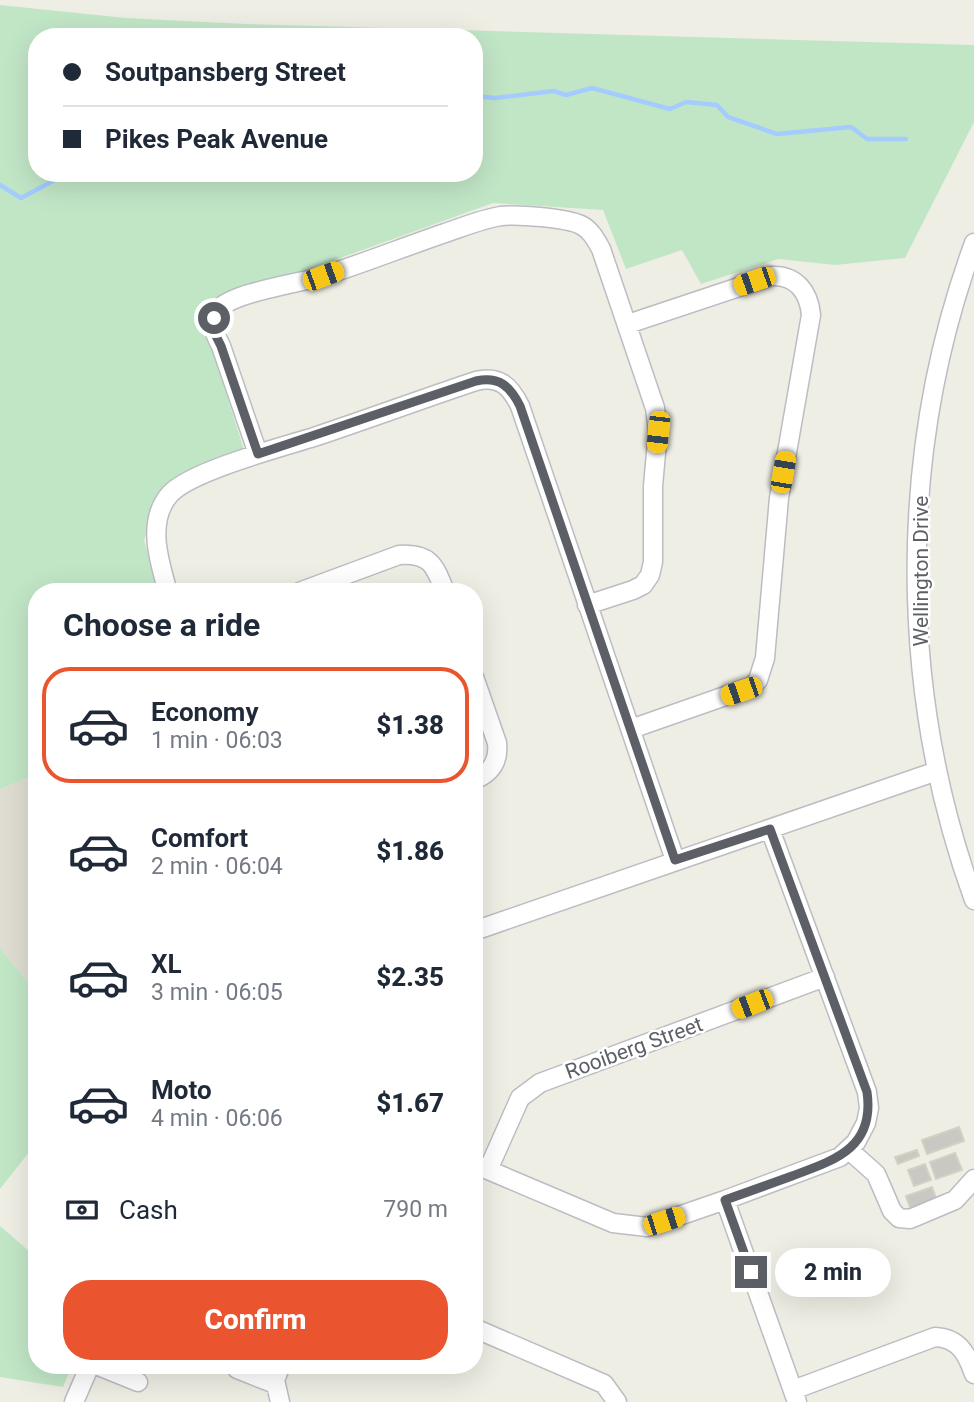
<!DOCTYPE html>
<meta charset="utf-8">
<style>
:root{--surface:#fff;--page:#f6f6f7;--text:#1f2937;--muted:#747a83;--line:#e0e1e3;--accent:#ea5530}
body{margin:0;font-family:Roboto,sans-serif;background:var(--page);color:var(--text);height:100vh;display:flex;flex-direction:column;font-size:26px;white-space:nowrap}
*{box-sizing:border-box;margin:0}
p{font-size:23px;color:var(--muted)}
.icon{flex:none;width:38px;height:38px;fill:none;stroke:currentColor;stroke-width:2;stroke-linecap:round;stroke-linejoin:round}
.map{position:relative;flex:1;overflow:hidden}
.sheet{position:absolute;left:28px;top:583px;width:455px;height:791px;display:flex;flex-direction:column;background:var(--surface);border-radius:28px;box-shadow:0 7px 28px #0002}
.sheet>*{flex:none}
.top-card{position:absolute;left:28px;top:28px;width:455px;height:154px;border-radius:28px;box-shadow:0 7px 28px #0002;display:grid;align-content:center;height:154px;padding:0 35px;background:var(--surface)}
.end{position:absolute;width:32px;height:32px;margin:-16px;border:9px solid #5c5f65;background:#fff;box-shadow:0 0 0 4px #fff}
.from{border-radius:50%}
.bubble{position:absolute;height:49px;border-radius:24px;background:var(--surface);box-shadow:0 7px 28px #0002;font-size:23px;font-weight:800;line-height:49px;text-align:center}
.car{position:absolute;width:21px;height:42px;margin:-21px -10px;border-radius:9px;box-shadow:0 0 5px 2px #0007;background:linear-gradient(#f5c518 24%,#345 0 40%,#f5c518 0 76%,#345 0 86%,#f5c518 0)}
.top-card b{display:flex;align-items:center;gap:24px;height:66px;font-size:26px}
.top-card b+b{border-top:2px solid var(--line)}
.top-card i{width:18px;height:18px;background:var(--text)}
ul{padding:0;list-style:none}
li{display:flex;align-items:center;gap:21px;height:116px;margin:0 14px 10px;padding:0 21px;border:4px solid transparent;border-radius:28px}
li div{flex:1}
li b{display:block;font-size:26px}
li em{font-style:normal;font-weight:800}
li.selected{border-color:var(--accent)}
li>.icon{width:63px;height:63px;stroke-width:1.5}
h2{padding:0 35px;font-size:32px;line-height:84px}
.pay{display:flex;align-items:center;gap:18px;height:77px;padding:0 35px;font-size:26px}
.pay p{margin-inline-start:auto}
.button{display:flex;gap:14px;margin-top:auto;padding:14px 35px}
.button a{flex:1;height:80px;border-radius:28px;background:var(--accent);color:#fff;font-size:28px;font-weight:800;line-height:80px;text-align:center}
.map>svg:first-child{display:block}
.education{fill:#dfddd2}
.green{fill:#c1e6c6;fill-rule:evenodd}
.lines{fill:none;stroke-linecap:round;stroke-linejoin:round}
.stream{stroke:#a4ccff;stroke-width:4.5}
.building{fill:#cac8c2;stroke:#d4d0c3;stroke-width:2}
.minor-casing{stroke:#bcbdc3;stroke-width:21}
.minor{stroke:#fff;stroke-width:18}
.route{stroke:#5c5f65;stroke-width:9}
.labels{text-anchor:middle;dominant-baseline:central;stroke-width:5;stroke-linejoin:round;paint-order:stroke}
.street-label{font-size:21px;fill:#5c5f65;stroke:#fff}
</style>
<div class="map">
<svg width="974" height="1402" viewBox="0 0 974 1402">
<rect width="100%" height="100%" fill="#efeee4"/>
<path class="education" d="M 37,774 L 37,993 L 0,948 L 0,789 Z"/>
<path class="green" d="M 0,5 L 126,18 L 246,24 L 974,45 L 974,122 L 905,258 L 835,265 L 778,259 L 701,284 L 682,250 L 626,269 L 603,210 L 493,203 L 218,302 L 205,326 L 244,450 L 162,490 L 144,540 L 158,591 L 37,592 L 37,774 L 0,789 ZM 37,37 L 474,37 L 474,173 L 37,173 Z
M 0,948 L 37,993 L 37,1142 L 0,1189 Z
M 0,1226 L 37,1258 L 37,1365 L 72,1365 L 63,1387 L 0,1377 Z"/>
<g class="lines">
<path class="stream" d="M 474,96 L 495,98 L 554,91 L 566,95 L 592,88 L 670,109 L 686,102 L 717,105 L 728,117 L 777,134 L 851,127 L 867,139 L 906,139
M 0,185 L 21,198 L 68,173"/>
</g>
<path class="building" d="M 959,1127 L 964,1141 L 927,1154 L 922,1140 Z
M 917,1150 L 919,1156 L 898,1164 L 895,1157 Z
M 955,1153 L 962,1170 L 936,1179 L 930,1162 Z
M 925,1164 L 931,1180 L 914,1186 L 908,1170 Z
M 932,1187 L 938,1204 L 912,1213 L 906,1196 Z"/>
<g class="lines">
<g class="minor-casing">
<path id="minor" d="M 974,243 C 897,453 898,690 974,900
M 628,324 L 772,276 C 796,275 809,292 811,315 L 779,498 L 765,658 L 758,680 L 751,687 L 631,729
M 258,454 L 221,346 C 214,333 208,319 221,307 C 237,292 300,283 323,276 C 364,263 404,247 445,233 C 463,227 482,219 501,216 C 517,214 567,218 581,225 C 591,230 596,240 601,249 L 655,408 L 658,431 L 653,486 L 653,562 L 650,575 L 643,585 L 633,590 L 587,605
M 168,592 C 159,561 146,521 170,494 C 191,471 282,447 314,437 C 368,419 422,399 476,381 C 499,375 510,386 520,406 L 675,860
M 299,592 L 399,555 C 430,553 435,565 445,592
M 474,677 L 497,743 C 499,761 491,773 474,780
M 474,931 L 937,771
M 849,1150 L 876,1174 L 892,1211 L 899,1218 L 910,1219 L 955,1200 L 974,1179
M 474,1164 L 613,1223 L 647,1227 L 725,1200 L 840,1157 L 856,1142 L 866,1123 L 869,1108 L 867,1092 L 770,829
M 488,1170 L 520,1098 L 540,1083 L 825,977
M 725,1200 L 797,1402
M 474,1328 L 604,1384 L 617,1402
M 96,1365 L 138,1382
M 237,1369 L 275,1384
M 793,1390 L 935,1337 C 959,1338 967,1354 974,1374
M 74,1402 L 90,1365
M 280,1402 L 275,1380 L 281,1365"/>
</g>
<use href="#minor" class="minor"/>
</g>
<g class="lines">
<path class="route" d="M 214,318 L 214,332 L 221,346 L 258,454 L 476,381 C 499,376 510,386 520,406 L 675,860 L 770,829 L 867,1092 C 875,1148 835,1160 792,1176 C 770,1184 748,1192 725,1200 L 751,1272"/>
</g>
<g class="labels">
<g class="street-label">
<text transform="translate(921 571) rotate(-90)">Wellington Drive</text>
<text transform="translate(634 1048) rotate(-20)">Rooiberg Street</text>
</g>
</g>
</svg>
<i class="end from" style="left:214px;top:318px"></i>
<i class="end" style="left:751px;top:1272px"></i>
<div class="bubble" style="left:775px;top:1248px;width:116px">2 min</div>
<i class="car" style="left:323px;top:276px;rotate:70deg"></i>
<i class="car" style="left:754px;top:281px;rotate:251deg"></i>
<i class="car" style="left:658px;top:432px;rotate:186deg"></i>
<i class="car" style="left:783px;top:472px;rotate:10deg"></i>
<i class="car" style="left:741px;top:691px;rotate:251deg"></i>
<i class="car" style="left:752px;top:1004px;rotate:249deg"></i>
<i class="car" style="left:664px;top:1221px;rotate:72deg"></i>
<div class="top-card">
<b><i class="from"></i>Soutpansberg Street</b>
<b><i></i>Pikes Peak Avenue</b>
</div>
<section class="sheet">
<h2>Choose a ride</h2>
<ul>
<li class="selected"><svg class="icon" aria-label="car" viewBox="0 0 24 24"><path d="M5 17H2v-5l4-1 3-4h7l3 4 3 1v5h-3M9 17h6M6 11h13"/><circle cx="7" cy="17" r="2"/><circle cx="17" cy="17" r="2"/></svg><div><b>Economy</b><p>1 min · 06:03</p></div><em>$1.38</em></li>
<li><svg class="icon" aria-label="car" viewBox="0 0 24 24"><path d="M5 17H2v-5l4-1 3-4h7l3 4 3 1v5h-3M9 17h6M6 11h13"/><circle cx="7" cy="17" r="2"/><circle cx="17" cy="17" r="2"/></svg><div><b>Comfort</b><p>2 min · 06:04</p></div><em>$1.86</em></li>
<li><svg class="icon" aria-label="car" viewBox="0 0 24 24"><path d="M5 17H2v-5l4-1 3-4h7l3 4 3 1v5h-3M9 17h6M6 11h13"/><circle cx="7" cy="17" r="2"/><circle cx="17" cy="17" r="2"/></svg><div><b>XL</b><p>3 min · 06:05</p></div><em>$2.35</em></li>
<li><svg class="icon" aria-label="car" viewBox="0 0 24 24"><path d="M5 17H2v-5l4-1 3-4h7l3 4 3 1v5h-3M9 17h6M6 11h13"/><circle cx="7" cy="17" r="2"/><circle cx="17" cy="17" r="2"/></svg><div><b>Moto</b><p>4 min · 06:06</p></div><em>$1.67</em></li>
</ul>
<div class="pay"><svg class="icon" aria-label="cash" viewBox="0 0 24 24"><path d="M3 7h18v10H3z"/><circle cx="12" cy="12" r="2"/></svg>Cash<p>790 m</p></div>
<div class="button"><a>Confirm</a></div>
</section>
</div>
